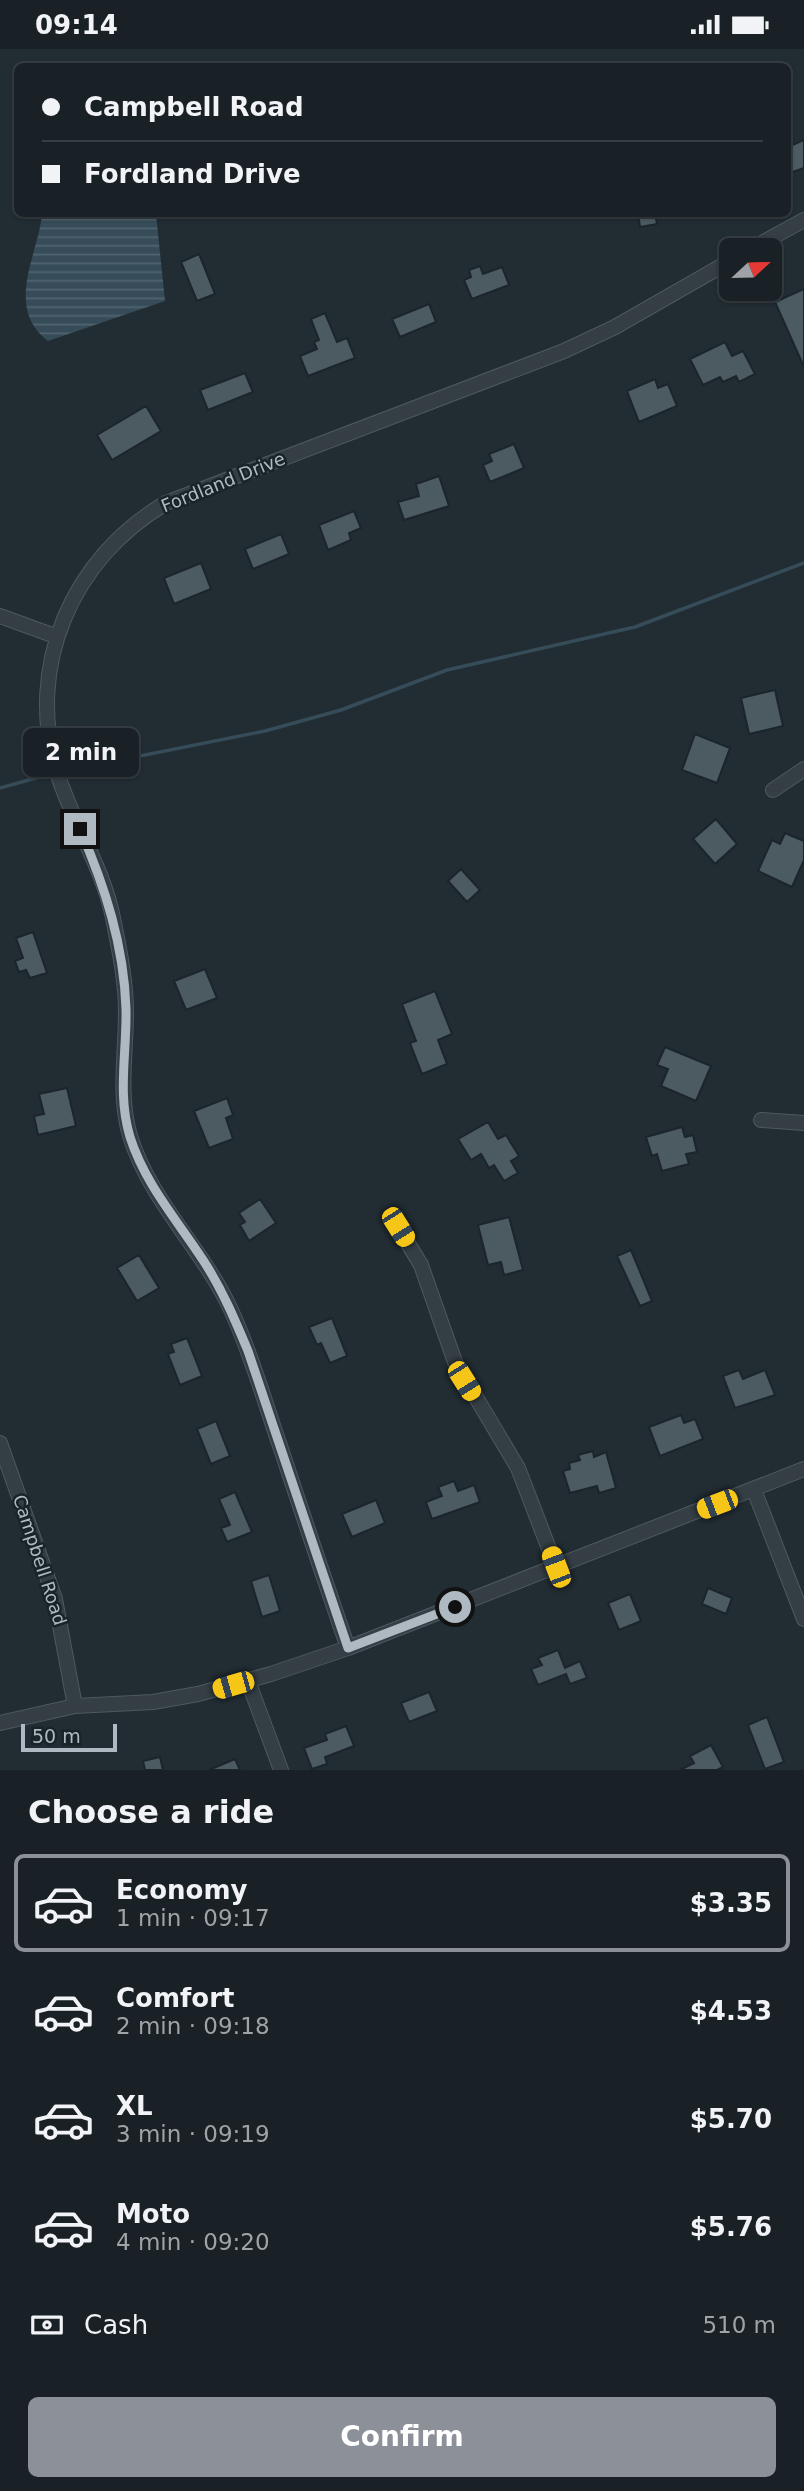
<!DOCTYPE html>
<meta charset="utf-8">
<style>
:root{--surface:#192126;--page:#22292e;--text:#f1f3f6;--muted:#9fa3a7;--line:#373e43;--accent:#8c9099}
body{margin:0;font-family:"DejaVu Sans",sans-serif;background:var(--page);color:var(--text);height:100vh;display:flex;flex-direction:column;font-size:26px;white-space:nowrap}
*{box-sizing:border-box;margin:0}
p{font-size:23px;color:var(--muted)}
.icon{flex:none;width:38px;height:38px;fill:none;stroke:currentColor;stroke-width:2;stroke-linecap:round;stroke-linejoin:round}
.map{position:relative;height:1721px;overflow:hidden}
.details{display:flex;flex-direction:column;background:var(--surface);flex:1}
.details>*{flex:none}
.hud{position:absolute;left:14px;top:14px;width:777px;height:154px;border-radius:10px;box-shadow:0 2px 5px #0004,0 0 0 2px var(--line);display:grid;align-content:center;height:154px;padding:0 28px;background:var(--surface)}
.needle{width:46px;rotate:68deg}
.fabs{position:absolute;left:719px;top:189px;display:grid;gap:14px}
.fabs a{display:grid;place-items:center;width:63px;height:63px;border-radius:10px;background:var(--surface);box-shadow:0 2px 5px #0004,0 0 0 2px var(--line);font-size:35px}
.scale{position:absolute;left:21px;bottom:18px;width:96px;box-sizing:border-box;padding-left:7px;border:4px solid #aeb9c1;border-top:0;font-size:19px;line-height:24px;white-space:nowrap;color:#aeb9c1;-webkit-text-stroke:5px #192328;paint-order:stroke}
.end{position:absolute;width:32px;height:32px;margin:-16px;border:9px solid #aeb9c1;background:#111;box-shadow:0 0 0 4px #111}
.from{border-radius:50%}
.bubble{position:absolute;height:49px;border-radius:10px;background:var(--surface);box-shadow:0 2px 5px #0004,0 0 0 2px var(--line);font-size:23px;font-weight:800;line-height:49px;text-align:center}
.car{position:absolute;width:21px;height:42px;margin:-21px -10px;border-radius:9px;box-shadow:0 0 5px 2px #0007;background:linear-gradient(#f5c518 24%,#345 0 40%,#f5c518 0 76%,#345 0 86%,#f5c518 0)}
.hud b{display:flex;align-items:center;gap:24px;height:66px;font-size:26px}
.hud b+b{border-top:2px solid var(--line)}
.hud i{width:18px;height:18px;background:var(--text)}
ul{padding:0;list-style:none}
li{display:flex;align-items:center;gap:21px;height:98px;margin:0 14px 10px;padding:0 14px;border:4px solid transparent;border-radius:10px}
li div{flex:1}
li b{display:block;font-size:26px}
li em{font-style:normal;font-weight:800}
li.selected{border-color:var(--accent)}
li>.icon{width:63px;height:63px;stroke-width:1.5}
h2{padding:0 28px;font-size:32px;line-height:84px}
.pay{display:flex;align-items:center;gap:18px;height:77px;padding:0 28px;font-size:26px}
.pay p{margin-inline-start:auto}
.action{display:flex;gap:14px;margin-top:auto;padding:14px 28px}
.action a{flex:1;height:80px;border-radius:10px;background:var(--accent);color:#fff;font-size:28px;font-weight:800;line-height:80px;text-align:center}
.status{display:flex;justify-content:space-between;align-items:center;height:49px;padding:0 35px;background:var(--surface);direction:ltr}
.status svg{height:19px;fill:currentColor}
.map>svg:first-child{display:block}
.water{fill:url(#water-rules)}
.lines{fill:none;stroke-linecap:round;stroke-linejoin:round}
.stream{stroke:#364c59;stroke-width:3.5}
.building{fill:#4c5a62;stroke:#1b252a;stroke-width:2}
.minor-casing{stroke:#4e595f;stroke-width:16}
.minor{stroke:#343e44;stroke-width:14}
.route{stroke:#aeb9c1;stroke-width:9}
.labels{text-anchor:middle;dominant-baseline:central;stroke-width:5;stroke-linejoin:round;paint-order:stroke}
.street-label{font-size:18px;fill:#aeb9c1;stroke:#192328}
</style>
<div class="status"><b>09:14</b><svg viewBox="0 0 49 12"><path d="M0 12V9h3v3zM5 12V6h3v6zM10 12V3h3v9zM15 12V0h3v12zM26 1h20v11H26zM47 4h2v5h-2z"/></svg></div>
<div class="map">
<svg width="804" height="1721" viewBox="0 0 804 1721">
<defs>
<pattern id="water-rules" width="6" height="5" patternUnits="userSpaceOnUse" patternTransform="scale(1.75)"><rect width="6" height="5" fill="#364c59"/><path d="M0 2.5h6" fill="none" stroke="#51646f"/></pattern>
</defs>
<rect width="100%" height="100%" fill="#212c33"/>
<path class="water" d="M 42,165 L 156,165 L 165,252 L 48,292 C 4,258 38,207 42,165 Z"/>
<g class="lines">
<path class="stream" d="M 75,720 L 265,682 L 341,661 L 447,621 L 635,578 L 804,514
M 0,739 L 50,725"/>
</g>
<path class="building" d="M 804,91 L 804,119 L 790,124 L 788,98 Z
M 638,164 L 655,164 L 657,175 L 640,178 Z
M 199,205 L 215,245 L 197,252 L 181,213 Z
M 480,217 L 483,225 L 502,218 L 509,236 L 472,250 L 464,231 L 471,228 L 469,221 Z
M 804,240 L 804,318 L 775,253 Z
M 429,255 L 436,273 L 400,288 L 392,270 Z
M 325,264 L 337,293 L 347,289 L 355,309 L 308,327 L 300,307 L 317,300 L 314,293 L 319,291 L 311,270 Z
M 725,293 L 732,307 L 743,302 L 755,325 L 739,333 L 736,327 L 723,333 L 720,328 L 703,336 L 690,310 Z
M 245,324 L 253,343 L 208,361 L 200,341 Z
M 655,330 L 658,339 L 668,335 L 677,357 L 639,373 L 627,342 Z
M 146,357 L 161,382 L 112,411 L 97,386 Z
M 514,395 L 524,419 L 490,433 L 483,416 L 492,412 L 489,405 Z
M 439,427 L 449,457 L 404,471 L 398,453 L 419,447 L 416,435 Z
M 354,462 L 361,479 L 349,484 L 351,491 L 328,501 L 319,476 Z
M 281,485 L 289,505 L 253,520 L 245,500 Z
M 201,514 L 211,540 L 174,555 L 164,529 Z
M 775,641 L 783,677 L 749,685 L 741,649 Z
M 695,685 L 730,699 L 717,734 L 682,721 Z
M 716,770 L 737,795 L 715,815 L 693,790 Z
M 785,784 L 804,792 L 804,811 L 792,838 L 758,822 L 772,791 L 780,795 Z
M 461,820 L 480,841 L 467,853 L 448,832 Z
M 33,883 L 47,924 L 30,929 L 26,921 L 19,923 L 15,912 L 23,909 L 16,889 Z
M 205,920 L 217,949 L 186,961 L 174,932 Z
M 435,942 L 452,985 L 438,991 L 447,1015 L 422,1025 L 410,994 L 416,992 L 402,955 Z
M 665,998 L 711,1017 L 696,1052 L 661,1037 L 668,1020 L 657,1016 Z
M 67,1039 L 76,1077 L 38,1086 L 34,1067 L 44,1065 L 39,1045 Z
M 227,1049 L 233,1066 L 226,1069 L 233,1090 L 209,1099 L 194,1062 Z
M 488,1073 L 498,1090 L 506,1086 L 519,1107 L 511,1112 L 518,1124 L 504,1132 L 494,1116 L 489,1119 L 481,1105 L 471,1111 L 458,1090 Z
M 682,1078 L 685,1088 L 693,1086 L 697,1103 L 686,1105 L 689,1115 L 662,1122 L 657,1105 L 652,1107 L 646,1088 Z
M 260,1150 L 276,1174 L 249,1192 L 240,1176 L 245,1173 L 239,1164 Z
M 509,1168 L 523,1221 L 504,1226 L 501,1213 L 488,1216 L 478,1176 Z
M 631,1201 L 652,1252 L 640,1257 L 617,1207 Z
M 139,1206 L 159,1239 L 137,1252 L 117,1219 Z
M 332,1269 L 347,1307 L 330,1314 L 321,1294 L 317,1296 L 309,1278 Z
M 187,1289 L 202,1327 L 180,1336 L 168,1305 L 174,1303 L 171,1295 Z
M 739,1321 L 743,1330 L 765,1321 L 775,1346 L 735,1359 L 723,1327 Z
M 681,1366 L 684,1374 L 695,1370 L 703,1390 L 660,1407 L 649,1378 Z
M 216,1372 L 230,1407 L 211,1415 L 197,1380 Z
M 593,1402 L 594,1408 L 606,1403 L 616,1439 L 599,1444 L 597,1437 L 570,1444 L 563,1422 L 570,1420 L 569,1414 L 580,1411 L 578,1406 Z
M 454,1432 L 458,1442 L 474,1436 L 480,1453 L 432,1470 L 426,1453 L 442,1447 L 438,1438 Z
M 235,1443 L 252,1483 L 227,1493 L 221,1479 L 230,1476 L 219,1450 Z
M 376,1451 L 385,1474 L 352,1488 L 342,1465 Z
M 269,1526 L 280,1562 L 262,1568 L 251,1532 Z
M 708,1539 L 732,1549 L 726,1565 L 702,1555 Z
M 630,1545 L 641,1572 L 619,1581 L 608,1554 Z
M 558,1601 L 565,1619 L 580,1612 L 587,1629 L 570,1635 L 566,1625 L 538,1636 L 531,1620 L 542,1616 L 538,1609 Z
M 429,1643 L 437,1662 L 409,1673 L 401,1654 Z
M 767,1668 L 784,1713 L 765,1720 L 748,1676 Z
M 346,1677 L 354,1697 L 325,1708 L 327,1715 L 312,1720 L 304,1699 L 327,1691 L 325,1685 Z
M 711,1696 L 723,1718 L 717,1721 L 680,1721 L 694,1714 L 690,1707 Z
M 160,1708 L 163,1721 L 145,1721 L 143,1712 Z
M 235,1710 L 240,1721 L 209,1721 Z"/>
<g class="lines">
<g class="minor-casing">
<path id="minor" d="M 749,201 L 804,171
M 0,567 L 55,587
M 773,741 L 804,720
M 761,1071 L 804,1074
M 398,1178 L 421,1216 L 455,1313 L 518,1419 L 556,1518
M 0,1394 L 55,1550 L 75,1657
M 754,1441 L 804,1570
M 348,1599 C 325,1532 302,1464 280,1397 C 264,1351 251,1304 231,1261 C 203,1200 150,1152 130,1087 C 118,1046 126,1005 126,963 C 126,932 119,899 113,869 C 103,818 72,773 57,723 C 25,617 72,509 166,454 L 564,302 L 615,278 L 732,211
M 248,1632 L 281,1721
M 0,1674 L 75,1657 L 153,1653 L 198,1645 L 271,1625 L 348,1599 L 804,1420"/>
</g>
<use href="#minor" class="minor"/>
</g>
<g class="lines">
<path class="route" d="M 80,780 C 105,838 124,896 126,960 C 127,1003 117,1045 130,1088 C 145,1135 177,1171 203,1211 C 222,1240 235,1271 248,1302 L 348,1599 L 455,1558"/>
</g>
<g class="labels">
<g class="street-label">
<text transform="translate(223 433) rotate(-22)">Fordland Drive</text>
<text transform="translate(40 1511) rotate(72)">Campbell Road</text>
</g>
</g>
</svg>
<div class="fabs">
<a><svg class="needle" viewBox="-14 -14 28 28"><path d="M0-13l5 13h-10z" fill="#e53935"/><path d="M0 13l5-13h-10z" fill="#9fa3a7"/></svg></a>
</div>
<div class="scale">50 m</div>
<i class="end from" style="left:455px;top:1558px"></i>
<i class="end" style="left:80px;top:780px"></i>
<div class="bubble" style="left:23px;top:679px;width:116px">2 min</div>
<i class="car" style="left:398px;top:1178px;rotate:148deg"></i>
<i class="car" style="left:464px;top:1332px;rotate:148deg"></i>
<i class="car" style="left:717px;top:1455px;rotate:249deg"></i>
<i class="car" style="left:556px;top:1518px;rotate:339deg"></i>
<i class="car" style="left:233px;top:1636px;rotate:254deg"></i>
<div class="hud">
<b><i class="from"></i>Campbell Road</b>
<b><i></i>Fordland Drive</b>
</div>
</div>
<section class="details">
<h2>Choose a ride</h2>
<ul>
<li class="selected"><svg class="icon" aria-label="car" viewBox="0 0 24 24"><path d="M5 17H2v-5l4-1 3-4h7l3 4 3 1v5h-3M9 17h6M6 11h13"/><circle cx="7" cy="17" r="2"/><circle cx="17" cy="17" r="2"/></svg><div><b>Economy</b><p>1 min · 09:17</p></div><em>$3.35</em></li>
<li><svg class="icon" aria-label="car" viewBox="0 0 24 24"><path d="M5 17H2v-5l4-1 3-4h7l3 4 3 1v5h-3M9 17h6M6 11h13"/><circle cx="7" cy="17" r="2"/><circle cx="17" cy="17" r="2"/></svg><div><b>Comfort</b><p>2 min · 09:18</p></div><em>$4.53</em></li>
<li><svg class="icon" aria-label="car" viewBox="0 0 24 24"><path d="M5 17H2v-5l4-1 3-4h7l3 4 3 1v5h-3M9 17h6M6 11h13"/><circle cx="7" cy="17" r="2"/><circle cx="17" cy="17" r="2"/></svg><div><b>XL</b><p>3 min · 09:19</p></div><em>$5.70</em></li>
<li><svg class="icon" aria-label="car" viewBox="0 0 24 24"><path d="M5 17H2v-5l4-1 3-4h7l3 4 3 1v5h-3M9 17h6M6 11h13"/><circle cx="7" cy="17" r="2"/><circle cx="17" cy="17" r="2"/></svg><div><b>Moto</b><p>4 min · 09:20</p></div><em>$5.76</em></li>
</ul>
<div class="pay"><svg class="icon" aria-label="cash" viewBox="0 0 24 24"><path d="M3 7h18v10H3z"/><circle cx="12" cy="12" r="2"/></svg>Cash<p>510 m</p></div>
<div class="action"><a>Confirm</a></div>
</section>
